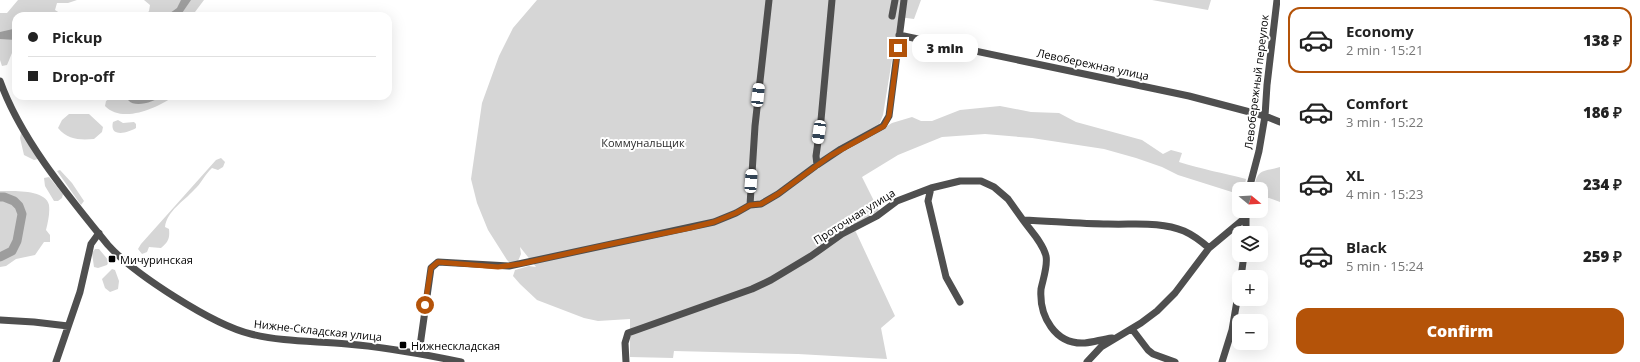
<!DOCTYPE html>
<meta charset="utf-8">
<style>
:root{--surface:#fff;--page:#f6f6f6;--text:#222;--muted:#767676;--line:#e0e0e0;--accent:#b45309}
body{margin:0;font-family:"Open Sans",sans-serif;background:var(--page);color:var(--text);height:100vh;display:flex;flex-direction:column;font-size:15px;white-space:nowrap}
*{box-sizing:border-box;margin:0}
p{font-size:13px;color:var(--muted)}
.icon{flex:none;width:22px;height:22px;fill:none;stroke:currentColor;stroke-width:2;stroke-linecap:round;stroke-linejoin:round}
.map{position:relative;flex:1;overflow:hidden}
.drawer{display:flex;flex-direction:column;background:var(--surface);width:360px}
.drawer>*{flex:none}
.banner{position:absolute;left:12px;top:12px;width:380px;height:88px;border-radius:12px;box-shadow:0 4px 16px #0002;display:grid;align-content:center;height:88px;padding:0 16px;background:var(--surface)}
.needle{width:26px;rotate:108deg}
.tools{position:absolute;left:1232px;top:182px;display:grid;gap:8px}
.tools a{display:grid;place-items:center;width:36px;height:36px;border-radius:8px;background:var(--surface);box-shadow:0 4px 16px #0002;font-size:20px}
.end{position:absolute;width:18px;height:18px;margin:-9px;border:5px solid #b45309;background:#fff;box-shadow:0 0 0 2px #fff}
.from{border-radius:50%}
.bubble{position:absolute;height:28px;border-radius:12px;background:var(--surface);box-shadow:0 4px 16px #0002;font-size:13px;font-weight:800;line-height:28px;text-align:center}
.car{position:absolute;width:12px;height:24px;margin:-12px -6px;border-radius:5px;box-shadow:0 0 3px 1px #0007;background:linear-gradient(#fff 24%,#345 0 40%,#fff 0 76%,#345 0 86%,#fff 0)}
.banner b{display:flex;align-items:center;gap:14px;height:38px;font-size:15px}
.banner b+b{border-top:1px solid var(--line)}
.banner i{width:10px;height:10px;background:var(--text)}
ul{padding:7px 0 0;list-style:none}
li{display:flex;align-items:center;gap:12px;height:66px;margin:0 8px 6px;padding:0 8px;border:2px solid transparent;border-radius:12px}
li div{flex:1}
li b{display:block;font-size:15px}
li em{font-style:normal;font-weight:800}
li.selected{border-color:var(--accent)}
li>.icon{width:36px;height:36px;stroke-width:1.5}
.button{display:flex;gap:8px;margin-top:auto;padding:8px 16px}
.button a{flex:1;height:46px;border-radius:12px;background:var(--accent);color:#fff;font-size:16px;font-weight:800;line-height:46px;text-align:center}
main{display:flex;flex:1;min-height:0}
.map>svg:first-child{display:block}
.green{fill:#d6d6d6}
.water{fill:#9d9d9d}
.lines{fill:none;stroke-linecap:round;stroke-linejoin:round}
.river{stroke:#9d9d9d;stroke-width:9}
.minor{stroke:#4f4f4f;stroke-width:7}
.route{stroke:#b45309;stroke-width:5}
.poi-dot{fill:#000;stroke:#fff;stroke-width:1.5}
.labels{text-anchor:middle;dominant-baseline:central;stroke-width:4;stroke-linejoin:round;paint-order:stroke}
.street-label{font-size:11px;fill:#000;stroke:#fff}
.park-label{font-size:11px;fill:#2d2d2d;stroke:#fff}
.poi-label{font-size:11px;fill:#000;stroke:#fff;text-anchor:start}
</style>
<main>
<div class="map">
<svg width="1280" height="362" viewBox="0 0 1280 362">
<rect width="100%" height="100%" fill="#fff"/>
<path class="green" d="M 18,0 L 77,0 L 68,3 L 57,3 L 55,10 L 63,15 L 81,16 L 16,16 L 16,48 L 12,53 L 7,65 L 2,66 L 0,60 L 0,13 L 7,13 Z
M 144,0 L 204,0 L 192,16 L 145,16 L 149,11 L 150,5 Z
M 537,0 L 921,0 L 914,19 L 899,17 L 883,115 L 879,125 L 846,144 L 847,150 L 892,123 L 912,117 L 921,121 L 932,121 L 960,110 L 1000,106 L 1031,112 L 1059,113 L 1076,122 L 1142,140 L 1163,154 L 1171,150 L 1182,153 L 1179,162 C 1201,169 1223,173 1246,179 L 1245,184 L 1242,189 L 1239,189 L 1239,203 L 1235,202 L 1235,193 L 1178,175 L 1162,167 L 1136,158 L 1104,149 L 1032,138 L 985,134 L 942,137 L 898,155 L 862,177 L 881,215 L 855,230 L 895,316 L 881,328 L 887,359 L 798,354 L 674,351 L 673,358 L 630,357 L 630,319 L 598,321 L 584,318 L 537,300 L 520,284 L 513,276 L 515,270 L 529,266 L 536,267 L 520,247 L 521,254 L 518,261 L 511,264 L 507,260 L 488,230 L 477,203 L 471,179 L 482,103 L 499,56 L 513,28 Z
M 1152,0 L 1211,0 L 1208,10 Z
M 113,96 L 131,96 L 128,100 L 174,96 C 158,108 122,124 105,106 L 106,101 Z
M 69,114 L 89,114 L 103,127 L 102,132 L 94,139 C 80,140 68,140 58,128 L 62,120 Z
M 118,120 L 123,123 L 134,122 L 136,124 L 136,128 C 128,133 109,138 113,122 Z
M 21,133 L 38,159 L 34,160 L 24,155 L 20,138 Z
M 221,158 L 225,162 L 223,167 L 218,170 L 212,168 C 205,174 201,184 194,190 C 184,201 167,211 165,227 L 169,229 C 170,239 168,242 161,248 L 149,247 L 147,252 L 142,254 L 138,249 L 141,244 L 216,160 Z
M 1280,167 L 1280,202 L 1269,198 L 1262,199 L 1261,189 L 1254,189 C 1257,168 1263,172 1280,167 Z
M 60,170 L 72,183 L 84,201 L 81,205 L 57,171 Z
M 49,177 L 63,194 L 62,198 L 58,201 L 54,201 L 45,186 L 44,178 Z
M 0,191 C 12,191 46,189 49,205 C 50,213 48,222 46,230 L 50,235 L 50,242 L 44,242 L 35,255 L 16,259 L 6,266 L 0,267 Z
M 95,249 L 99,249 L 109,261 L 107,265 L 98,268 L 94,267 L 92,253 Z
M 112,269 L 115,270 L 119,281 L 118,289 L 110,292 L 105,288 L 102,279 Z"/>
<path class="water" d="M 181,0 L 191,0 L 180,16 L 166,16 L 177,8 Z
M 13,29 L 16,30 L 16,40 L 0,39 L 0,32 Z
M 131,96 L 163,96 C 154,101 136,109 128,100 Z"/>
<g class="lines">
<path class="river" d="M 0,197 L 4,197 L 14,201 L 19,206 L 22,214 L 17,241 L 12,251 L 0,257"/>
<path class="minor" d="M 892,16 L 895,0
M 899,35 L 1189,96 L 1265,116 L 1280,122
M 0,81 C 21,140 69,197 108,245 C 134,274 213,325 251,334 C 282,342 316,341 347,344 C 385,347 423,354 461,362
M 817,165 L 816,156 L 821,120 L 832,0
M 931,188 L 928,201 L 946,277 L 960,302
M 1249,189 L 1259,151 L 1265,116 L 1267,85 L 1277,0
M 750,205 L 755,126 L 769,0
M 1023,220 C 1030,230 1043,243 1046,256 C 1048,266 1043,279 1041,289 C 1039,316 1055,345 1085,343 C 1094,342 1103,339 1112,338
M 1246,233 L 1246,211
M 1241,277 L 1244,255
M 0,320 L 34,322 L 68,326
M 1132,329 L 1148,350 L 1153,354 L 1175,362
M 419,353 L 431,268 L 438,262 L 509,266 L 714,222 L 736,213 L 750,205 L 761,204 L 778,194 L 817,165 L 841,149 L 883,126 L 889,116 L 904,0
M 56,362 L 80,292 L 91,244 L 99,233
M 626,362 L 625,343 L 628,333 L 752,289 L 771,280 L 811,256 L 842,234 L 877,216 L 897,201 L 931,188 L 960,181 L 981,181 L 994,187 L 1008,199 L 1023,220 C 1051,221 1080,224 1108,224 C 1133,225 1160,221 1184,231 C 1193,235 1201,241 1209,248
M 1087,362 L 1101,347 L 1141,323 L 1157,311 L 1175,293 L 1209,248 L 1245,218
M 1222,362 L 1232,330 L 1239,289"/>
</g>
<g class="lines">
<path class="route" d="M 425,305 L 431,268 L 438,262 L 498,267 L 520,264 L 611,244 L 690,228 L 714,222 L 736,213 L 750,205 L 761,204 L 778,194 L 830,156 L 884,126 L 889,116 L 898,48"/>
</g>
<g class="poi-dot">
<rect x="108" y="255" width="8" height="8" rx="2"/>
<rect x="399" y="341" width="8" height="8" rx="2"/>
</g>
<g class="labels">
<g class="street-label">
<text transform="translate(1093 64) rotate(12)">Левобережная улица</text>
<text transform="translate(1256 82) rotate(-83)">Левобережный переулок</text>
<text transform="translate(854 216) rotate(-32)">Проточная улица</text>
<text transform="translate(318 330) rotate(6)">Нижне-Складская улица</text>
</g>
<g class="park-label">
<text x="643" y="142">Коммунальщик</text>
</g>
<g class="poi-label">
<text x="120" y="259">Мичуринская</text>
<text x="411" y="345">Нижнескладская</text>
</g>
</g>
</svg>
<div class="tools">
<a><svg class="needle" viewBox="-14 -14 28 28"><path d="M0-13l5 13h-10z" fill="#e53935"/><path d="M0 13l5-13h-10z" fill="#767676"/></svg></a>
<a><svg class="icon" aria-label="layers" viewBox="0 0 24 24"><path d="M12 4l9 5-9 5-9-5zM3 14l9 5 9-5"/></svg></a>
<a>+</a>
<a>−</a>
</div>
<i class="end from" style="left:425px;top:305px"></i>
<i class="end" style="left:898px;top:48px"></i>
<div class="bubble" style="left:912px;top:34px;width:66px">3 min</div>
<i class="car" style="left:758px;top:95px;rotate:6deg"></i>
<i class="car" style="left:819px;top:132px;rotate:188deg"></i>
<i class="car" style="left:751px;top:181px;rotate:4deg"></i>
<div class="banner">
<b><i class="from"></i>Pickup</b>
<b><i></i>Drop-off</b>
</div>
</div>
<section class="drawer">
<ul>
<li class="selected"><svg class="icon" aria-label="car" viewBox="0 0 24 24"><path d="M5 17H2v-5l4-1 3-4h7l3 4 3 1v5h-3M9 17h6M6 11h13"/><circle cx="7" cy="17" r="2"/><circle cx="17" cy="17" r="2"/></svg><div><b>Economy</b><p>2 min · 15:21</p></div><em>138 ₽</em></li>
<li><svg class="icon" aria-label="car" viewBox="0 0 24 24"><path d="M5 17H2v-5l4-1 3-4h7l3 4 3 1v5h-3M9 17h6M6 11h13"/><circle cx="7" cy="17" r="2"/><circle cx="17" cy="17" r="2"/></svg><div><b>Comfort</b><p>3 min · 15:22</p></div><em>186 ₽</em></li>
<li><svg class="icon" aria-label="car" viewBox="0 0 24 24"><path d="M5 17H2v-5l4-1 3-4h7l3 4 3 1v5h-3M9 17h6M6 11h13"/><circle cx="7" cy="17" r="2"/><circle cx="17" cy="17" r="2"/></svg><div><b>XL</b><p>4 min · 15:23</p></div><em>234 ₽</em></li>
<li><svg class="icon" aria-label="car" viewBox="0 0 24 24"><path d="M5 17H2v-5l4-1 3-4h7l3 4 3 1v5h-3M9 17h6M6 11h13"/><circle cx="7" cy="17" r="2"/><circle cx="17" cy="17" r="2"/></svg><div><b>Black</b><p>5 min · 15:24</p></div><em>259 ₽</em></li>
</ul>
<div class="button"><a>Confirm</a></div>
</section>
</main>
